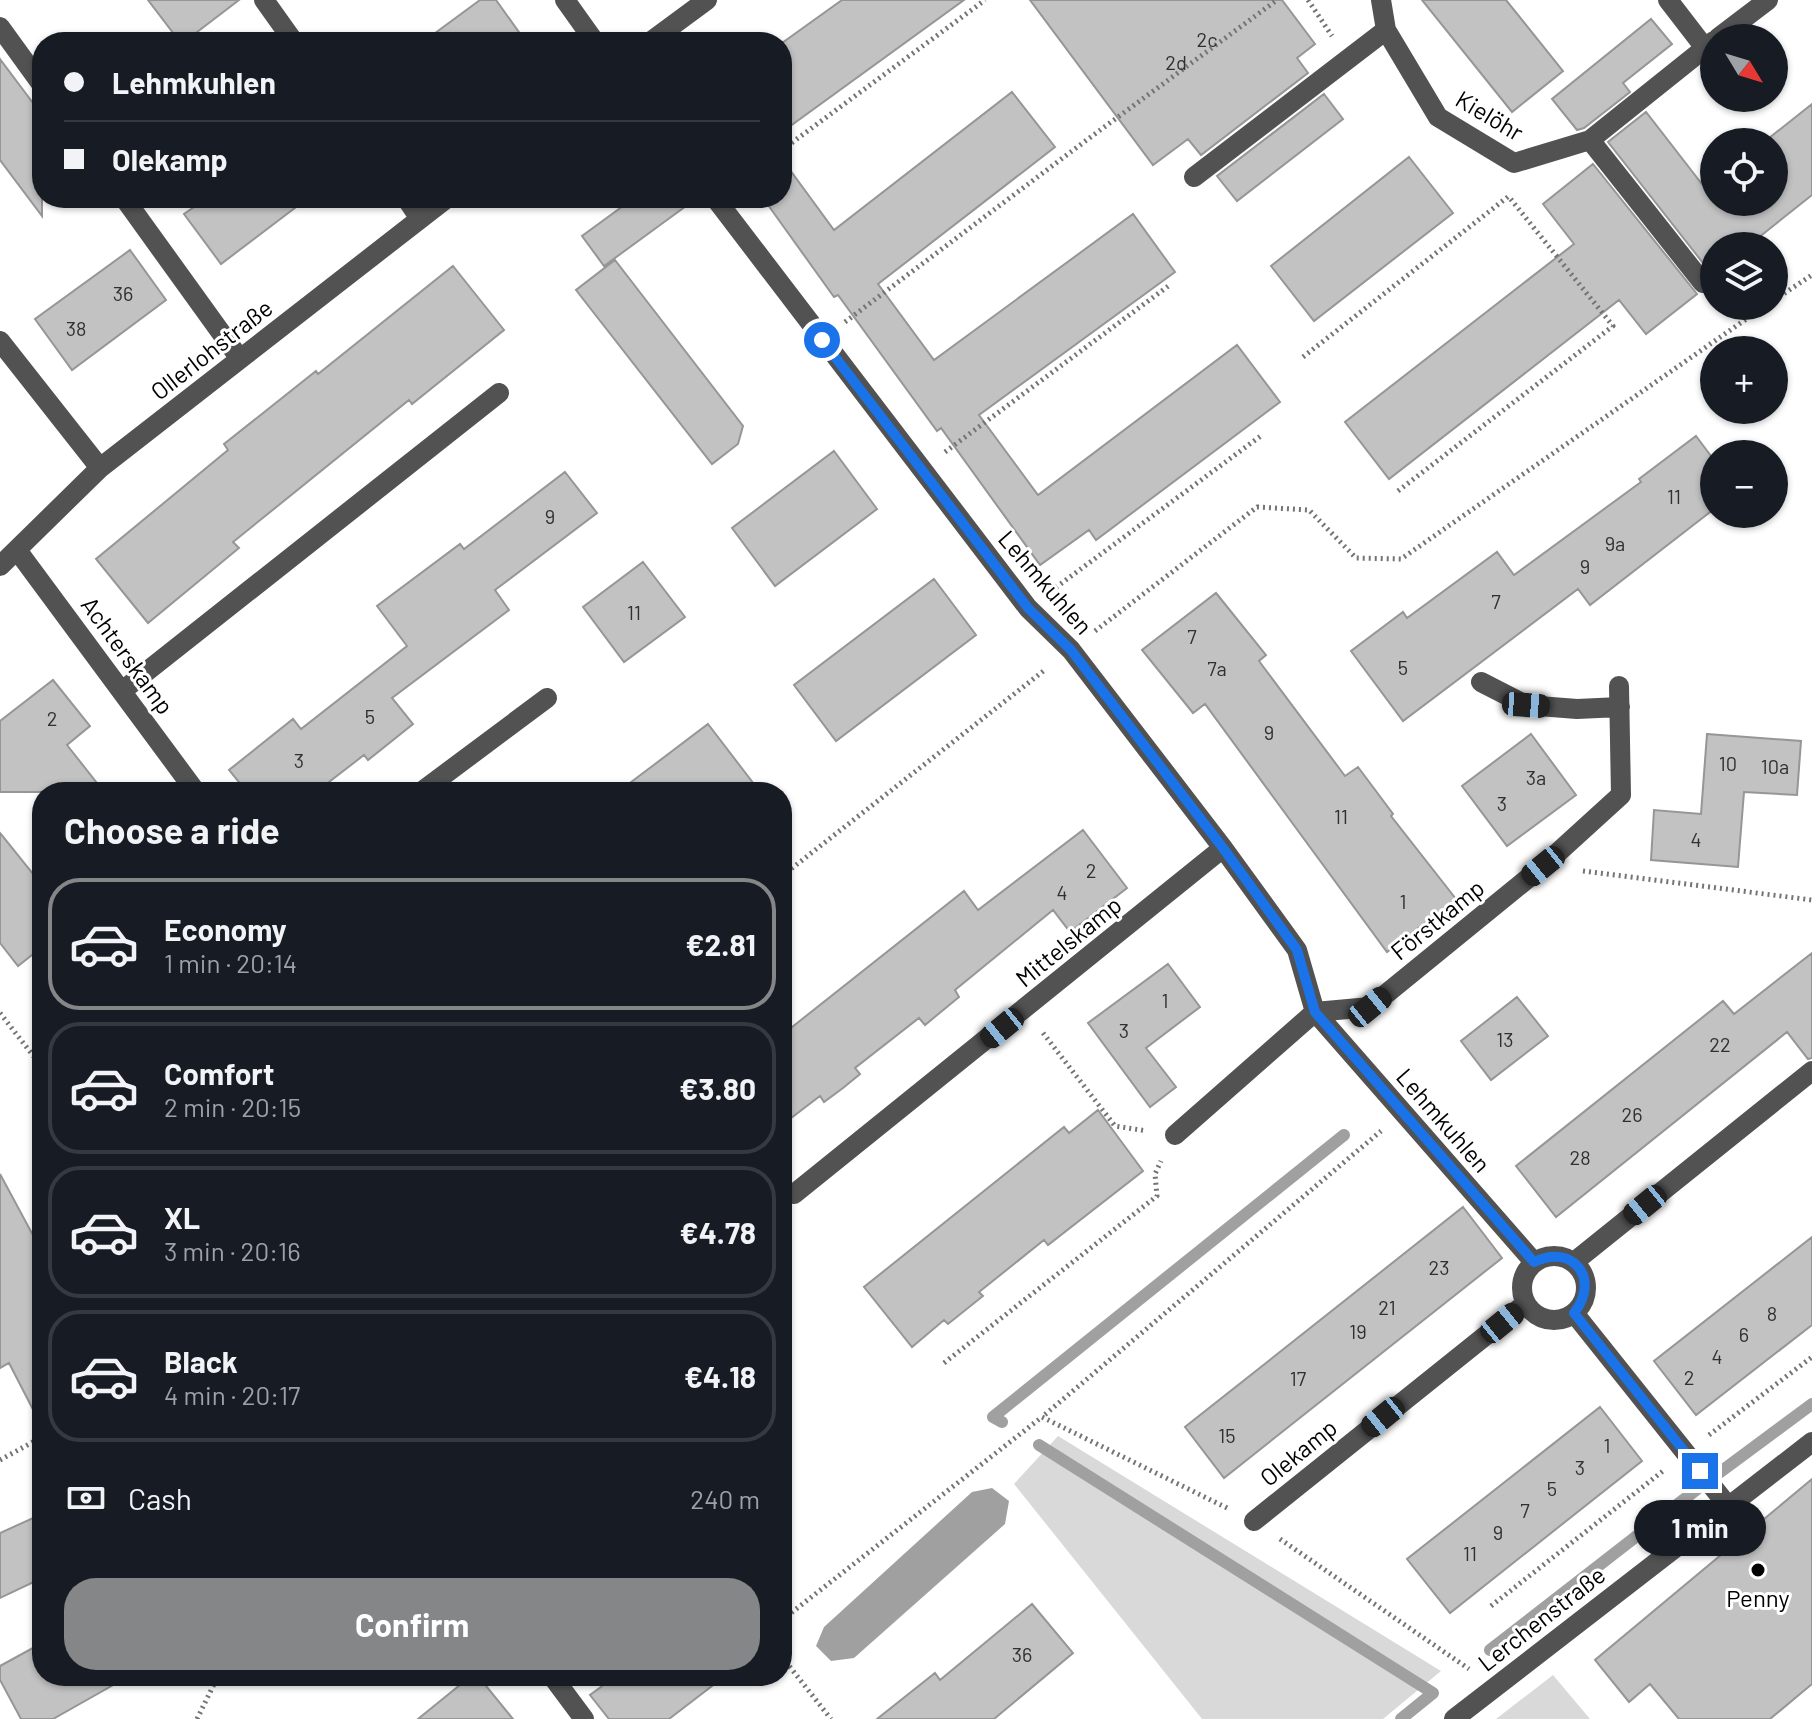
<!DOCTYPE html>
<meta charset="utf-8">
<style>
:root{--surface:#171b24;--page:#20242c;--text:#f1f3f6;--muted:#9ea1a6;--line:#363941;--accent:#858687}
body{margin:0;font-family:Barlow,sans-serif;background:var(--page);color:var(--text);height:100vh;display:flex;flex-direction:column;font-size:30px;white-space:nowrap}
*{box-sizing:border-box;margin:0}
p{font-size:26px;color:var(--muted)}
.icon{flex:none;width:44px;height:44px;fill:none;stroke:currentColor;stroke-width:2;stroke-linecap:round;stroke-linejoin:round}
.map{position:relative;flex:1;overflow:hidden}
.side{position:absolute;left:32px;top:782px;width:760px;height:904px;display:flex;flex-direction:column;background:var(--surface);border-radius:32px;box-shadow:0 2px 6px #0004}
.side>*{flex:none}
.guide{position:absolute;left:32px;top:32px;width:760px;height:176px;border-radius:32px;box-shadow:0 2px 6px #0004;display:grid;align-content:center;height:176px;padding:0 32px;background:var(--surface)}
.needle{width:52px;rotate:128deg}
.fabs{position:absolute;left:1700px;top:24px;display:grid;gap:16px}
.fabs a{display:grid;place-items:center;width:88px;height:88px;border-radius:50%;background:var(--surface);box-shadow:0 2px 6px #0004;font-size:40px}
.end{position:absolute;width:36px;height:36px;margin:-18px;border:10px solid #1a73e8;background:#fff;box-shadow:0 0 0 4px #fff}
.from{border-radius:50%}
.bubble{position:absolute;height:56px;border-radius:28px;background:var(--surface);box-shadow:0 2px 6px #0004;font-size:26px;font-weight:700;line-height:56px;text-align:center}
.car{position:absolute;width:24px;height:48px;margin:-24px -12px;border-radius:10px;box-shadow:0 0 6px 2px #0007;background:linear-gradient(#222 24%,#8ab4d8 0 40%,#222 0 76%,#8ab4d8 0 86%,#222 0)}
.guide b{display:flex;align-items:center;gap:28px;height:76px;font-size:30px}
.guide b+b{border-top:2px solid var(--line)}
.guide i{width:20px;height:20px;background:var(--text)}
ul{padding:0;list-style:none}
li{display:flex;align-items:center;gap:24px;height:132px;margin:0 16px 12px;padding:0 16px;border:4px solid var(--line);border-radius:32px}
li div{flex:1}
li b{display:block;font-size:30px}
li em{font-style:normal;font-weight:700}
li.active{border-color:var(--accent)}
li>.icon{width:72px;height:72px;stroke-width:1.5}
h2{padding:0 32px;font-size:36px;line-height:96px}
.pay{display:flex;align-items:center;gap:20px;height:88px;padding:0 32px;font-size:30px}
.pay p{margin-inline-start:auto}
.action{display:flex;gap:16px;margin-top:auto;padding:16px 32px}
.action a{flex:1;height:92px;border-radius:32px;background:var(--accent);color:#fff;font-size:32px;font-weight:700;line-height:92px;text-align:center}
.map>svg:first-child{display:block}
.green{fill:#d9d9d9}
.water{fill:#a0a0a0}
.lines{fill:none;stroke-linecap:round;stroke-linejoin:round}
.stream{stroke:#a0a0a0;stroke-width:12}
.building{fill:#c2c2c2;stroke:#969696;stroke-width:2}
.path{stroke:#747474;stroke-width:5;stroke-dasharray:2 4;stroke-linecap:butt}
.minor{stroke:#525252;stroke-width:20}
.route{stroke:#1a73e8;stroke-width:10}
.poi-dot{fill:#000;stroke:#fff;stroke-width:3}
.labels{text-anchor:middle;dominant-baseline:central;stroke-width:6;stroke-linejoin:round;paint-order:stroke}
.number-label{font-size:20px;fill:#303030}
.street-label{font-size:24px;fill:#000;stroke:#fff}
.poi-label{font-size:24px;fill:#000;stroke:#fff}
</style>
<div class="map">
<svg width="1812" height="1719" viewBox="0 0 1812 1719">
<rect width="100%" height="100%" fill="#fff"/>
<path class="green" d="M 1058,1436 L 1441,1671 L 1383,1719 L 1202,1719 L 1014,1484 Z
M 1553,1675 L 1590,1719 L 1496,1719 Z"/>
<path class="water" d="M 992,1488 L 1009,1501 L 1005,1524 L 854,1658 L 831,1661 L 816,1646 L 824,1627 L 972,1492 Z"/>
<g class="lines">
<path class="stream" d="M 1002,1422 L 993,1417 L 1344,1135
M 1039,1445 L 1433,1693 L 1401,1719
M 1490,1650 L 1696,1490 L 1812,1404"/>
</g>
<path class="building" d="M 148,0 L 239,0 L 184,42 L 180,42 Z
M 480,0 L 496,0 L 526,42 L 423,42 Z
M 842,0 L 964,0 L 782,132 L 782,43 Z
M 1030,0 L 1282,0 L 1315,44 L 1297,58 L 1308,73 L 1201,155 L 1188,139 L 1153,165 Z
M 1422,0 L 1506,0 L 1563,71 L 1512,112 Z
M 1651,19 L 1672,44 L 1623,83 L 1630,92 L 1584,128 L 1577,130 L 1552,99 Z
M 0,59 L 42,115 L 42,216 L 0,160 Z
M 1012,92 L 1055,147 L 878,284 L 934,360 L 1133,214 L 1175,272 L 979,415 L 1038,495 L 1237,345 L 1280,402 L 1096,540 L 1089,530 L 1040,565 L 941,428 L 937,431 L 838,295 L 834,297 L 763,198 L 782,198 L 782,159 L 834,230 Z
M 1324,94 L 1343,119 L 1237,201 L 1217,176 Z
M 1812,104 L 1812,195 L 1748,246 L 1714,246 L 1714,277 L 1608,142 L 1646,112 L 1705,188 L 1714,182 L 1714,202 L 1774,202 L 1774,142 L 1764,142 Z
M 1409,157 L 1453,213 L 1314,321 L 1271,266 Z
M 1593,164 L 1697,294 L 1646,334 L 1619,300 L 1389,479 L 1345,422 L 1574,244 L 1543,204 Z
M 207,198 L 308,198 L 221,264 L 184,214 Z
M 634,198 L 697,198 L 604,266 L 582,236 Z
M 130,250 L 166,300 L 72,370 L 35,319 Z
M 615,260 L 743,426 L 738,444 L 712,464 L 576,290 Z
M 453,266 L 504,330 L 412,404 L 409,400 L 233,542 L 239,548 L 148,623 L 96,559 L 228,450 L 224,444 L 316,371 L 318,374 Z
M 1696,436 L 1714,460 L 1714,509 L 1590,605 L 1578,589 L 1403,721 L 1351,651 L 1403,612 L 1407,618 L 1497,552 L 1514,575 L 1641,482 L 1639,479 Z
M 834,451 L 877,509 L 775,586 L 732,528 Z
M 565,472 L 597,513 L 495,590 L 509,610 L 392,698 L 413,724 L 368,760 L 364,755 L 316,792 L 247,792 L 229,770 L 293,719 L 301,729 L 407,646 L 377,606 L 460,544 L 464,549 Z
M 643,562 L 685,617 L 624,662 L 583,607 Z
M 934,579 L 976,635 L 836,741 L 794,685 Z
M 1216,593 L 1266,655 L 1259,661 L 1345,776 L 1358,767 L 1393,814 L 1391,816 L 1456,899 L 1387,952 L 1205,704 L 1193,713 L 1142,650 Z
M 53,680 L 90,726 L 67,745 L 104,792 L 0,792 L 0,721 Z
M 708,724 L 760,792 L 618,792 Z
M 1531,734 L 1576,795 L 1507,846 L 1462,786 Z
M 1707,734 L 1801,741 L 1797,795 L 1744,792 L 1738,867 L 1651,860 L 1654,810 L 1701,814 Z
M 1083,830 L 1127,888 L 1070,932 L 1053,910 L 955,990 L 959,997 L 925,1025 L 919,1018 L 855,1068 L 860,1074 L 843,1088 L 824,1102 L 820,1096 L 782,1125 L 782,1035 L 964,891 L 978,910 Z
M 0,833 L 42,885 L 42,947 L 18,966 L 0,943 Z
M 1812,953 L 1812,1058 L 1808,1059 L 1787,1032 L 1556,1217 L 1516,1166 L 1723,1001 L 1734,1014 Z
M 1168,964 L 1200,1007 L 1146,1048 L 1176,1087 L 1150,1107 L 1088,1023 Z
M 1517,997 L 1548,1036 L 1491,1080 L 1461,1041 Z
M 1098,1110 L 1143,1171 L 1048,1245 L 1044,1240 L 979,1292 L 983,1296 L 948,1324 L 944,1320 L 912,1347 L 864,1287 L 1064,1127 L 1069,1133 Z
M 0,1174 L 42,1252 L 42,1427 L 9,1363 L 0,1368 Z
M 1463,1207 L 1502,1258 L 1224,1478 L 1185,1427 Z
M 1812,1237 L 1812,1325 L 1696,1415 L 1654,1361 Z
M 1600,1407 L 1642,1461 L 1450,1613 L 1407,1559 Z
M 1812,1479 L 1812,1684 L 1770,1719 L 1679,1719 L 1650,1684 L 1629,1702 L 1595,1660 Z
M 42,1514 L 42,1578 L 0,1598 L 0,1533 Z
M 1032,1604 L 1073,1653 L 994,1719 L 877,1719 L 935,1673 L 940,1680 Z
M 42,1643 L 42,1676 L 129,1676 L 53,1719 L 21,1719 L 0,1680 L 0,1666 Z
M 471,1676 L 478,1676 L 513,1719 L 418,1719 Z
M 616,1676 L 725,1676 L 669,1719 L 609,1719 L 590,1695 Z"/>
<g class="lines">
<path class="path" d="M 1308,0 L 1332,36
M 782,150 L 985,0
M 1774,300 L 1812,275
M 845,322 L 1084,142 L 1277,0
M 1303,357 L 1509,196
M 945,452 L 1171,284
M 1398,491 L 1613,326 L 1509,197
M 1051,591 L 1262,435
M 1095,631 L 1257,507 L 1309,510 L 1356,558 L 1401,559 L 1765,306
M 1583,871 L 1812,900
M 782,876 L 1046,669
M 0,1013 L 42,1067
M 1043,1033 L 1115,1126 L 1147,1131
M 944,1363 L 1157,1196 L 1155,1174 L 1161,1161
M 1709,1435 L 1812,1357
M 0,1460 L 42,1437
M 1227,1508 L 1042,1417 L 1381,1131
M 1280,1539 L 1469,1669
M 1491,1606 L 1663,1471
M 782,1620 L 1042,1417
M 782,1657 L 831,1719
M 197,1719 L 218,1676"/>
<path class="minor" d="M 264,0 L 294,42
M 565,0 L 595,42
M 1381,0 L 1386,30 L 1438,117 L 1514,163 L 1590,140 L 1705,48
M 1668,0 L 1705,48 L 1714,41
M 0,27 L 42,85
M 1718,38 L 1768,0
M 650,42 L 707,0
M 1590,140 L 1703,283
M 1194,177 L 1386,30
M 124,198 L 240,359
M 406,198 L 420,219
M 715,198 L 1028,608 L 1071,650 L 1223,848 L 1297,950 L 1315,1012 L 1534,1262
M 0,341 L 100,468
M 17,550 L 196,792
M 0,566 L 100,468 L 447,198
M 1481,682 L 1526,705 L 1577,709 L 1620,707
M 122,691 L 499,393
M 421,792 L 547,698
M 1315,1012 L 1370,1007 L 1543,866 L 1621,795 L 1619,686
M 1175,1135 L 1315,1012
M 794,1194 L 1223,848
M1522 1288a32 32 0 1 1 64 0a32 32 0 1 1-64 0Z
M 1574,1262 L 1812,1071
M 1574,1313 L 1728,1506
M 1254,1521 L 1525,1304
M 552,1676 L 584,1719
M 1454,1719 L 1812,1442"/>
</g>
<g class="lines">
<path class="route" d="M 822,340 L 1028,608 L 1071,650 L 1223,848 L 1297,950 L 1315,1012 L 1534,1262 C 1573,1243 1601,1279 1574,1313 L 1700,1471"/>
</g>
<circle class="poi-dot" cx="1758" cy="1570" r="8"/>
<g class="labels">
<g class="number-label">
<text x="1207" y="39">2c</text>
<text x="1176" y="62">2d</text>
<text x="123" y="293">36</text>
<text x="76" y="328">38</text>
<text x="1674" y="496">11</text>
<text x="550" y="516">9</text>
<text x="1615" y="543">9a</text>
<text x="1585" y="566">9</text>
<text x="1496" y="601">7</text>
<text x="634" y="612">11</text>
<text x="1192" y="636">7</text>
<text x="1403" y="667">5</text>
<text x="1217" y="668">7a</text>
<text x="370" y="716">5</text>
<text x="52" y="718">2</text>
<text x="1269" y="732">9</text>
<text x="299" y="760">3</text>
<text x="1728" y="763">10</text>
<text x="1775" y="766">10a</text>
<text x="1536" y="777">3a</text>
<text x="1502" y="803">3</text>
<text x="1341" y="816">11</text>
<text x="1696" y="839">4</text>
<text x="1091" y="870">2</text>
<text x="1062" y="892">4</text>
<text x="1403" y="901">1</text>
<text x="1165" y="1000">1</text>
<text x="1124" y="1030">3</text>
<text x="1505" y="1039">13</text>
<text x="1720" y="1044">22</text>
<text x="1632" y="1114">26</text>
<text x="1580" y="1157">28</text>
<text x="1439" y="1267">23</text>
<text x="1387" y="1307">21</text>
<text x="1772" y="1313">8</text>
<text x="1358" y="1331">19</text>
<text x="1744" y="1334">6</text>
<text x="1717" y="1356">4</text>
<text x="1689" y="1377">2</text>
<text x="1298" y="1378">17</text>
<text x="1227" y="1435">15</text>
<text x="1607" y="1445">1</text>
<text x="1580" y="1467">3</text>
<text x="1552" y="1488">5</text>
<text x="1525" y="1510">7</text>
<text x="1498" y="1532">9</text>
<text x="1470" y="1553">11</text>
<text x="1022" y="1654">36</text>
</g>
<g class="street-label">
<text transform="translate(1490 115) rotate(31)">Kielöhr</text>
<text transform="translate(211 349) rotate(-38)">Ollerlohstraße</text>
<text transform="translate(1046 582) rotate(49)">Lehmkuhlen</text>
<text transform="translate(128 655) rotate(54)">Achterskamp</text>
<text transform="translate(1437 919) rotate(-39)">Förstkamp</text>
<text transform="translate(1068 941) rotate(-39)">Mittelskamp</text>
<text transform="translate(1444 1120) rotate(49)">Lehmkuhlen</text>
<text transform="translate(1298 1452) rotate(-39)">Olekamp</text>
<text transform="translate(1541 1618) rotate(-38)">Lerchenstraße</text>
</g>
<g class="poi-label">
<text x="1758" y="1597">Penny</text>
</g>
</g>
</svg>
<div class="fabs">
<a><svg class="needle" viewBox="-14 -14 28 28"><path d="M0-13l5 13h-10z" fill="#e53935"/><path d="M0 13l5-13h-10z" fill="#9ea1a6"/></svg></a>
<a><svg class="icon" aria-label="locate" viewBox="0 0 24 24"><circle cx="12" cy="12" r="6"/><path d="M12 2v4M12 18v4M2 12h4M18 12h4"/></svg></a>
<a><svg class="icon" aria-label="layers" viewBox="0 0 24 24"><path d="M12 4l9 5-9 5-9-5zM3 14l9 5 9-5"/></svg></a>
<a>+</a>
<a>−</a>
</div>
<i class="end from" style="left:822px;top:340px"></i>
<i class="end" style="left:1700px;top:1471px"></i>
<div class="bubble" style="left:1634px;top:1500px;width:132px">1 min</div>
<i class="car" style="left:1526px;top:705px;rotate:94deg"></i>
<i class="car" style="left:1543px;top:866px;rotate:231deg"></i>
<i class="car" style="left:1370px;top:1007px;rotate:51deg"></i>
<i class="car" style="left:1002px;top:1028px;rotate:231deg"></i>
<i class="car" style="left:1645px;top:1205px;rotate:231deg"></i>
<i class="car" style="left:1502px;top:1323px;rotate:51deg"></i>
<i class="car" style="left:1383px;top:1417px;rotate:231deg"></i>
<div class="guide">
<b><i class="from"></i>Lehmkuhlen</b>
<b><i></i>Olekamp</b>
</div>
<section class="side">
<h2>Choose a ride</h2>
<ul>
<li class="active"><svg class="icon" aria-label="car" viewBox="0 0 24 24"><path d="M5 17H2v-5l4-1 3-4h7l3 4 3 1v5h-3M9 17h6M6 11h13"/><circle cx="7" cy="17" r="2"/><circle cx="17" cy="17" r="2"/></svg><div><b>Economy</b><p>1 min · 20:14</p></div><em>€2.81</em></li>
<li><svg class="icon" aria-label="car" viewBox="0 0 24 24"><path d="M5 17H2v-5l4-1 3-4h7l3 4 3 1v5h-3M9 17h6M6 11h13"/><circle cx="7" cy="17" r="2"/><circle cx="17" cy="17" r="2"/></svg><div><b>Comfort</b><p>2 min · 20:15</p></div><em>€3.80</em></li>
<li><svg class="icon" aria-label="car" viewBox="0 0 24 24"><path d="M5 17H2v-5l4-1 3-4h7l3 4 3 1v5h-3M9 17h6M6 11h13"/><circle cx="7" cy="17" r="2"/><circle cx="17" cy="17" r="2"/></svg><div><b>XL</b><p>3 min · 20:16</p></div><em>€4.78</em></li>
<li><svg class="icon" aria-label="car" viewBox="0 0 24 24"><path d="M5 17H2v-5l4-1 3-4h7l3 4 3 1v5h-3M9 17h6M6 11h13"/><circle cx="7" cy="17" r="2"/><circle cx="17" cy="17" r="2"/></svg><div><b>Black</b><p>4 min · 20:17</p></div><em>€4.18</em></li>
</ul>
<div class="pay"><svg class="icon" aria-label="cash" viewBox="0 0 24 24"><path d="M3 7h18v10H3z"/><circle cx="12" cy="12" r="2"/></svg>Cash<p>240 m</p></div>
<div class="action"><a>Confirm</a></div>
</section>
</div>
